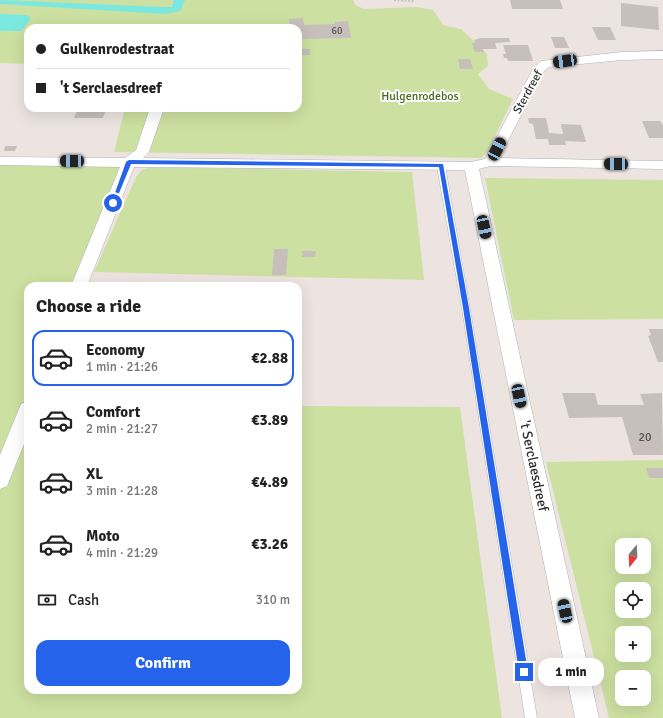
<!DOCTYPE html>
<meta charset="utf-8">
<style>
:root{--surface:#fff;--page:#f6f6f6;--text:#222;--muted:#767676;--line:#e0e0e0;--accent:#2563eb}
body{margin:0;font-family:Signika,sans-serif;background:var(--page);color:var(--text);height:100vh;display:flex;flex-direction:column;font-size:15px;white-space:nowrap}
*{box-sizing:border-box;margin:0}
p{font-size:13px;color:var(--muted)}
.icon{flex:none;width:22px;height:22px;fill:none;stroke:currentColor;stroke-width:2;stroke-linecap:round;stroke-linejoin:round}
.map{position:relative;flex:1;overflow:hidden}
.drawer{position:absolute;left:24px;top:282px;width:278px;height:412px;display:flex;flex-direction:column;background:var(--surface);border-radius:12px;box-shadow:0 4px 16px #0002}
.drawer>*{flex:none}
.guide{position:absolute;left:24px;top:24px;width:278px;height:88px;border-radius:12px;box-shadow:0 4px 16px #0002;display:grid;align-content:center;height:88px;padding:0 12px;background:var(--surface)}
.needle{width:26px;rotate:198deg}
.tools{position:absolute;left:615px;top:538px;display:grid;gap:8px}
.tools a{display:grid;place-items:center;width:36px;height:36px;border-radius:8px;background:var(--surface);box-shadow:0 4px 16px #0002;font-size:20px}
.end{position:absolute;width:18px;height:18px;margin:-9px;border:5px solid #2563eb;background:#fff;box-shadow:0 0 0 2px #fff}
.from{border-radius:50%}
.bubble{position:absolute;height:28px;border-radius:12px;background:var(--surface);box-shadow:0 4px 16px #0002;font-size:13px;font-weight:700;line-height:28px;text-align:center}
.car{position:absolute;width:12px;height:24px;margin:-12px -6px;border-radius:5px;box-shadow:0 0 3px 1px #0007;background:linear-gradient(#222 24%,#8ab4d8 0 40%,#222 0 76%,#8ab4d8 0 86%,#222 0)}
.guide b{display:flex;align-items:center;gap:14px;height:38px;font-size:15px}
.guide b+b{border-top:1px solid var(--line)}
.guide i{width:10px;height:10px;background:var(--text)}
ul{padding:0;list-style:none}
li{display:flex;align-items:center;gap:12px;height:56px;margin:0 8px 6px;padding:0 4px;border:2px solid transparent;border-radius:12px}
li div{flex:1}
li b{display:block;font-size:15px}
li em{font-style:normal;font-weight:700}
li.current{border-color:var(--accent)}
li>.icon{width:36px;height:36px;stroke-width:1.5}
h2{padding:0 12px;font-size:18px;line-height:48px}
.pay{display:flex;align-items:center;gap:10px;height:44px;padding:0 12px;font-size:15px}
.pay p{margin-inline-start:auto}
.action{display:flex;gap:8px;margin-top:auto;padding:8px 12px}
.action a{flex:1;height:46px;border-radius:12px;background:var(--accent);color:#fff;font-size:16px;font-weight:700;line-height:46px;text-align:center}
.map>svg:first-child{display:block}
.green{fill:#cce0a1;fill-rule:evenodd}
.water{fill:#7be8e0}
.building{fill:#c6bfbc}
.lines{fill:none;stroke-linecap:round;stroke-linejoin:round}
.service-casing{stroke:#adb3b8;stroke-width:1}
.minor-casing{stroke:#adb3b8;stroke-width:1}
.path{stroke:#c4c4c4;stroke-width:2;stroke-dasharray:2 1.5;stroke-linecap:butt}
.service{fill:#fff;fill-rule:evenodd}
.minor{fill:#fff;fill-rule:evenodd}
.route{fill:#2563eb}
.labels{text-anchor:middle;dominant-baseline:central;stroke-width:4;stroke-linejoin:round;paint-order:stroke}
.far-number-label{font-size:10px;fill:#535251}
.far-street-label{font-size:12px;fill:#2d2d2d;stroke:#fff}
.far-park-label{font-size:12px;fill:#476720;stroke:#fff}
.number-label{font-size:12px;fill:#535251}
.street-label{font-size:14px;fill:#2d2d2d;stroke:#fff}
</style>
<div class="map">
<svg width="663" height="718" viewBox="0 0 663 718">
<rect width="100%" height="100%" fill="#ede4e1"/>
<path class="green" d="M 0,0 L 353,0 L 355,5 L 364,9 L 416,7 L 433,10 L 443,25 L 461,29 L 487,54 L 488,66 L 478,74 L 489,89 L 513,99 L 489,148 L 482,158 L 114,152 L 125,108 L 298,108 L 298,28 L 28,28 L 28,64 L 0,63 Z
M 0,161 L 129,162 L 84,286 L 28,286 L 28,690 L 298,690 L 298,406 L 460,407 L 502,718 L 0,718 Z
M 152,167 L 412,172 L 424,280 L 94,272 L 136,177 L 142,170 Z
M 485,178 L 663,180 L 663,319 L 514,320 Z
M 663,460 L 663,718 L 609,718 L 546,462 ZM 622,545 L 644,545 L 644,567 L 622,567 ZM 622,589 L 644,589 L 644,611 L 622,611 ZM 622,633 L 644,633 L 644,655 L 622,655 ZM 622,677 L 644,677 L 644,699 L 622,699 Z"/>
<path class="water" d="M 0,0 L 164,7 L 172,7 L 174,0 L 185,0 L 180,11 L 165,14 L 0,4 Z
M 0,14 L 26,15 L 30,17 L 30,20 L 21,31 L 0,31 Z"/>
<path class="building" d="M 510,0 L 560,0 L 563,9 L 512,9 Z
M 621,3 L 658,7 L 659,30 L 621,26 Z
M 303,18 L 304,25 L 335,24 L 335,22 L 348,21 L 351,38 L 298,39 L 298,28 L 290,28 L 289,19 Z
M 592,27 L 610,27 L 616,40 L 598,40 Z
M 551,37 L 564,37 L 569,48 L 555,48 Z
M 480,38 L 509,38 L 510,42 L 495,43 L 497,49 L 483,49 L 484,52 L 475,52 L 472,43 L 475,43 L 474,40 Z
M 503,45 L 528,45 L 533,61 L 508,61 L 507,58 L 504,58 L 503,54 L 506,54 Z
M 298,49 L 310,49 L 310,55 L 298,55 Z
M 458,59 L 470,59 L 473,69 L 460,69 Z
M 78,108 L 101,108 L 100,110 L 106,110 L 103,118 L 74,118 Z
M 528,118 L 546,118 L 549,133 L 563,134 L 561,124 L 581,125 L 586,142 L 565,141 L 566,145 L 549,145 L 548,139 L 536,139 L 533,124 L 529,123 Z
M 642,121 L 660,121 L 663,125 L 663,138 L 649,138 Z
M 5,146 L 17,146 L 15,151 L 4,151 Z
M 274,249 L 288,249 L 286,275 L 272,275 Z
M 302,251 L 316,251 L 315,257 L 302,257 Z
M 649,329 L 663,329 L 663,362 L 658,362 L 648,336 L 651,335 Z
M 562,393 L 595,393 L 598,405 L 644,405 L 640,394 L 662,393 L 663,455 L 633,455 L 622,417 L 569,418 Z
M 646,468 L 663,468 L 663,478 L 649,478 Z"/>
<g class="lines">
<g class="service-casing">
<path id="service" d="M 438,164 L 444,164 L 445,166 L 472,321 L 537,718 L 525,718 L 464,321 L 437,166 Z"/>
</g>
<g class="minor-casing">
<path id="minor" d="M 663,51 L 663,59 L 622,60 L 549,67 L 544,71 L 499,158 L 663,161 L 663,169 L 490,166 L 479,169 L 599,718 L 575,718 L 465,170 L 134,167 L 87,286 L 71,286 L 120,167 L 0,165 L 0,157 L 125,158 L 136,150 L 150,108 L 164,108 L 149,152 L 143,158 L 471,162 L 485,159 L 533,69 L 541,61 L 622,52 Z
M 28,401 L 28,434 L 7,486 L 0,489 L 0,455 L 21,404 Z"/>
</g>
<path class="path" d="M 394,0 L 415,1"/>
<use href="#service" class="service"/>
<use href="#minor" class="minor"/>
</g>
<path class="route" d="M 129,160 L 443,164 L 469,308 L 528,672 L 527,675 L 524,676 L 519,672 L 463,308 L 439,167 L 131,164 L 115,203 L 111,204 L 126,162 Z"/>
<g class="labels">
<g class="far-number-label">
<text x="337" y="31">60</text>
</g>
<g class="far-street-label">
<text transform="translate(528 92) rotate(-61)">Sterdreef</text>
</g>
<g class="far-park-label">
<text x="420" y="96">Hulgenrodebos</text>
</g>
<g class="number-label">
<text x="645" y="437">20</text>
</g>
<g class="street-label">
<text transform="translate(534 466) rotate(78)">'t Serclaesdreef</text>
</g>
</g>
</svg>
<div class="tools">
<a><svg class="needle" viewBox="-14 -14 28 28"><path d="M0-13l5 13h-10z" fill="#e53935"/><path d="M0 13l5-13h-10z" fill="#767676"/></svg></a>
<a><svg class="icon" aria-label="locate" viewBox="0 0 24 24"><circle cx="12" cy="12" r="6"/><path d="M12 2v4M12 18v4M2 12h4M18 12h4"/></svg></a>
<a>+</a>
<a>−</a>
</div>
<i class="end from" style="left:113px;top:203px"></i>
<i class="end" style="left:524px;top:672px"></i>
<div class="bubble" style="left:538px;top:658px;width:66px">1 min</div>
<i class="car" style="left:565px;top:61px;rotate:262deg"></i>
<i class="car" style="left:497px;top:149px;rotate:27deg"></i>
<i class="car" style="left:72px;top:161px;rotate:270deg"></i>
<i class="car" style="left:616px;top:164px;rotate:271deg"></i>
<i class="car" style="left:484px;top:227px;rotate:168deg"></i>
<i class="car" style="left:519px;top:396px;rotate:168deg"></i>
<i class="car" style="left:565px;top:611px;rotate:348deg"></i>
<div class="guide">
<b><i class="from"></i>Gulkenrodestraat</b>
<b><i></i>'t Serclaesdreef</b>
</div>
<section class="drawer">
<h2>Choose a ride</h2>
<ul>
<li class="current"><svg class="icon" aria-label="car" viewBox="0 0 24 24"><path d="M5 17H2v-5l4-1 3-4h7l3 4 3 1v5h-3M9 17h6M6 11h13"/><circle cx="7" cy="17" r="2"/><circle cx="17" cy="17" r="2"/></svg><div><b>Economy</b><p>1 min · 21:26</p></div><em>€2.88</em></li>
<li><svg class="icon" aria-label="car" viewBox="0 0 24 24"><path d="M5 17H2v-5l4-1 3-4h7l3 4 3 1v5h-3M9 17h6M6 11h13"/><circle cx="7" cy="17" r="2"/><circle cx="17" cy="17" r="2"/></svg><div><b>Comfort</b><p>2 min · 21:27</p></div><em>€3.89</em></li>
<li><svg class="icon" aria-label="car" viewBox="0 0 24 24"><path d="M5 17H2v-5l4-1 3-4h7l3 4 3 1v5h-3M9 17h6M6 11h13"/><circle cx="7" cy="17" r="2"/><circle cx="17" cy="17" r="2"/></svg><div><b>XL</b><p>3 min · 21:28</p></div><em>€4.89</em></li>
<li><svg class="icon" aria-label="car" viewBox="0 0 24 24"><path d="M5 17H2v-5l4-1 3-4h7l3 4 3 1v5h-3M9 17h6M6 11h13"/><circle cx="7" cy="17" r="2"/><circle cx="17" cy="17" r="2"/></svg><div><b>Moto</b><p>4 min · 21:29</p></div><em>€3.26</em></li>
</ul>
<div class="pay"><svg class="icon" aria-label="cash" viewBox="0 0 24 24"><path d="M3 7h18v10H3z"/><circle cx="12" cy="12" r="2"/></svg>Cash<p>310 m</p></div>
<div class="action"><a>Confirm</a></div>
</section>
</div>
